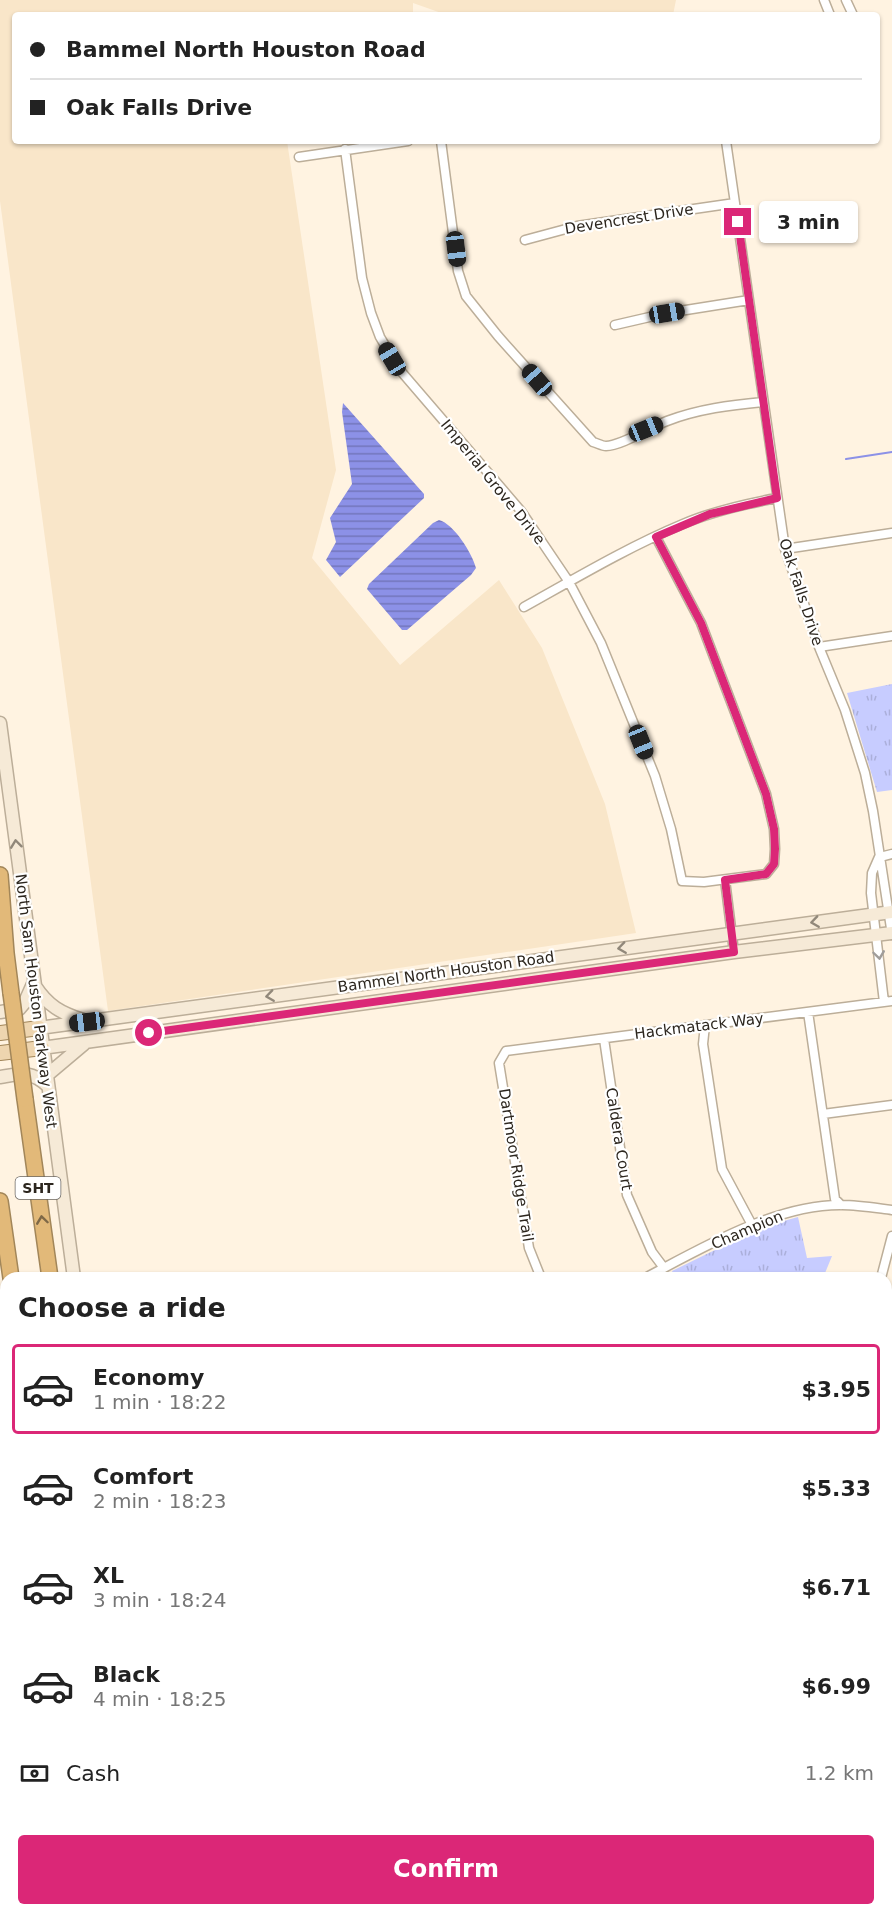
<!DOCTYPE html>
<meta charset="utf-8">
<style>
:root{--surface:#fff;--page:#f2f2f2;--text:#222;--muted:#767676;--line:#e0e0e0;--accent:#db2777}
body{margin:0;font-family:"DejaVu Sans",sans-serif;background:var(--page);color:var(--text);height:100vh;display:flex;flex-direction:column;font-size:22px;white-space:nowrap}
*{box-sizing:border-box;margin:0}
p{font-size:20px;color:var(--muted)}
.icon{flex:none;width:33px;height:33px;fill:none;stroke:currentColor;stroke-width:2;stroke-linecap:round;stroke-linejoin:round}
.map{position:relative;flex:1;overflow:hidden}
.details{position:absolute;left:0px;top:1272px;width:892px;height:644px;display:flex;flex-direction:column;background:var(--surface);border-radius:18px 18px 0 0;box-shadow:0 2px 4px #0004}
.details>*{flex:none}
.banner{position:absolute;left:12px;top:12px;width:868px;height:132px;border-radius:6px;box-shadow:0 2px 4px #0004;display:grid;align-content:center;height:132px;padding:0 18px;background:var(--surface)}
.end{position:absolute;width:27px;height:27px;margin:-14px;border:8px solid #db2777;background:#fff;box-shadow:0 0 0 3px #fff}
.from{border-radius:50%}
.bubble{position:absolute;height:42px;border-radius:6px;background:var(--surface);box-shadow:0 2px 4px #0004;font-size:20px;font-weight:800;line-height:42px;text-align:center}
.car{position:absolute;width:18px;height:36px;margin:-18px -9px;border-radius:8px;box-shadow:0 0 4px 2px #0007;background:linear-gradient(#222 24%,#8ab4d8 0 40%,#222 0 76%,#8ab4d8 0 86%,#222 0)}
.banner b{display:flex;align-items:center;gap:21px;height:57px;font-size:22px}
.banner b+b{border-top:2px solid var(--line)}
.banner i{width:15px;height:15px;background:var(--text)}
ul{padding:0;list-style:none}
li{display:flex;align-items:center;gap:18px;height:90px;margin:0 12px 9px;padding:0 6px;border:3px solid transparent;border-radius:6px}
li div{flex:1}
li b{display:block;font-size:22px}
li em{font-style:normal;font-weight:800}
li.selected{border-color:var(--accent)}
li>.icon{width:54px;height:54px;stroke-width:1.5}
h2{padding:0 18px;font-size:27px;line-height:72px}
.pay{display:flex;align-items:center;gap:15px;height:66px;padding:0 18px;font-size:22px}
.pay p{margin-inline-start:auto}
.primary-button{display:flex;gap:12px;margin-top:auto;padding:12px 18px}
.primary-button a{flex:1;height:69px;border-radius:6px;background:var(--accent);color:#fff;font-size:24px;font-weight:800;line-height:69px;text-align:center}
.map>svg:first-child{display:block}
.built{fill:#f9e6c9}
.park{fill:url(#park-tufts)}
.water{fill:url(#water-rules)}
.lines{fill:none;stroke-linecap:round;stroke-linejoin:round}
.stream{stroke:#8c91e7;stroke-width:2}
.minor-casing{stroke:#bcae99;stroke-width:11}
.secondary-casing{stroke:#bcae99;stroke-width:15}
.primary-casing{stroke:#a28659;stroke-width:16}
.motorway-casing{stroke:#a28659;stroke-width:18}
.minor{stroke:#fff;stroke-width:8}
.secondary{stroke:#f6ead7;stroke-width:12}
.primary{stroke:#eed5af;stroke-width:14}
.motorway{stroke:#e2b979;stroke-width:15}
.motorway-bridge-casing{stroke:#a28659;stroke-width:18;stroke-linecap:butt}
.motorway-bridge{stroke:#e2b979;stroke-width:15}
.oneway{stroke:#91887a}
.oneway2{stroke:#a09d9a}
.oneway3{stroke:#7e6847}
.route{stroke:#db2777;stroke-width:8}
.labels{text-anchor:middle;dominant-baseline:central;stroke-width:4.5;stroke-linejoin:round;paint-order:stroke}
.shield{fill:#fff;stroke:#6b6762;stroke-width:1.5}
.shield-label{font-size:14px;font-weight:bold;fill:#2c261e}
.street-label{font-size:15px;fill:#2c261e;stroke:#fff}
</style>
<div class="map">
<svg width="892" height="1915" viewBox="0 0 892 1915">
<defs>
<pattern id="park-tufts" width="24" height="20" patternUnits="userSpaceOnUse" patternTransform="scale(1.5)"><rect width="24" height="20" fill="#c7ccff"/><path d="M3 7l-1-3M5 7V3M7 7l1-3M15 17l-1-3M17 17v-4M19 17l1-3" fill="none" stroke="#abafda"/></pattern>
<pattern id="water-rules" width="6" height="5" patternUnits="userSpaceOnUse" patternTransform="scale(1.5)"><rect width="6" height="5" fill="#8c91e7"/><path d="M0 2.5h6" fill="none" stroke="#7376bb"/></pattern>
</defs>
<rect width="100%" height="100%" fill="#fff3e1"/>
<path class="built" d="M 0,0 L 676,0 L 673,15 L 447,15 L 413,3 L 413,15 L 15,15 L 15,141 L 287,141 L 336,470 L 312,558 L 400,665 L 499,580 L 542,648 L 605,804 L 636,933 L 108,1011 L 0,201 Z
M 886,1480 L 892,1483 L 892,1813 L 887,1824 Z
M 237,1910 L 541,1910 L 505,1915 L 238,1915 Z
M 578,1910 L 855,1910 L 854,1915 L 579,1915 Z"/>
<path class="park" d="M 892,684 L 892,790 L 877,792 L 847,693 Z
M 798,1217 L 807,1258 L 832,1256 L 823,1278 L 675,1278 L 672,1271 L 762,1227 Z"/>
<path class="water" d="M 343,403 L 424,494 L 424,498 L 340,577 L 326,560 L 336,542 L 330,518 L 352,484 L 342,412 Z
M 439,520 C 454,524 472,553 476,568 L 471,575 L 407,630 L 402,630 L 367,589 L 369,584 L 433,523 Z
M 887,1504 L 892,1507 L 892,1765 L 887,1773 Z"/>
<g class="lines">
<path class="stream" d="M 846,459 L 892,452"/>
<g class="minor-casing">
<path id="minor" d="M 824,0 L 830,15
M 846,0 L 853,15
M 441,141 L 458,271 L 466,296 L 498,336 L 593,442 C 597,443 602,446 606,446 C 621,446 651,427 667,421 C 698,409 731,405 763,402
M 726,141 L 785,549 L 819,647 L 845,710 L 865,773 L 873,811 L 892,935
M 345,149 L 362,278 L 371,313 L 380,337 L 399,369 L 521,511 L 569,582 L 601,643 L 655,776 L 671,829 L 682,881 L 704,882 L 766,874 L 774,864 L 775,849 L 774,829 L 766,794 L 701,623 L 656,537
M 299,157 L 408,141
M 525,240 L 577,226 L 735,203
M 615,325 L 667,313 L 749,300
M 785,549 L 892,533
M 524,607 C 576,578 628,547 683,524 C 713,511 745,504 777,498
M 819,647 L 892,636
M 879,857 L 872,873 L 871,893 L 884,1002
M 880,857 L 892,854
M 725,880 L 734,952
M 808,1012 L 835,1199 L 841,1205
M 705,1025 L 703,1044 L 722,1169 L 752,1225
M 604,1039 L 627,1195 L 652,1252 L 664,1268
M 823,1114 L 892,1105
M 541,1278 L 529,1248 L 499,1063 L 506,1051 L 892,1001
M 645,1278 C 702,1248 776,1204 842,1205 C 858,1205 876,1208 892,1210
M 881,1278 L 892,1236
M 0,1784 L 6,1783
M 0,1891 L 6,1890"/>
</g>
<g class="secondary-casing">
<path id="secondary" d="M 0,723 L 74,1278
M 35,986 C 48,1006 61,1013 83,1020
M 0,1012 L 19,1009 L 25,1002 L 33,984
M 39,1028 L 892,912
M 42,1048 L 734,952 L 892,933
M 46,1076 L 84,1044
M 0,1077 C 21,1074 30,1070 48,1086
M 0,1385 L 6,1428
M 886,1861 L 892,1847
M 73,1910 L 73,1915
M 159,1910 L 160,1915
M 868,1915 L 870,1910"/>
</g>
<g class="primary-casing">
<path id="primary" d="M 0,1033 L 39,1028
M 0,1053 L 42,1048"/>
</g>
<g class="motorway-casing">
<path id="motorway" d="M 0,875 L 6,953
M 5,945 L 11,993
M 25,1099 L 50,1278
M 0,1201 L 11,1278
M 103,1910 L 103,1915
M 136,1910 L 136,1915"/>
</g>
<use href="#minor" class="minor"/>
<use href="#secondary" class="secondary"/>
<use href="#primary" class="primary"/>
<use href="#motorway" class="motorway"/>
<g class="motorway-bridge-casing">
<path id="motorway-bridge" d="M 11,993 L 25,1099"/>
</g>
<use href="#motorway-bridge" class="motorway-bridge"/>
</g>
<defs><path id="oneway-chevron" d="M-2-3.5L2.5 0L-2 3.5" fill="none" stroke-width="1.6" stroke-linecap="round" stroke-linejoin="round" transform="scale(1.5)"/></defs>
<g class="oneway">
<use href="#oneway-chevron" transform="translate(16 844) rotate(-97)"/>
<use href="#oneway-chevron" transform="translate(815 922) rotate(172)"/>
<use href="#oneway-chevron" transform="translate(622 948) rotate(172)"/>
<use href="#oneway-chevron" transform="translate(270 996) rotate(172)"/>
</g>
<use class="oneway2" href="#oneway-chevron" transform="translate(879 955) rotate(82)"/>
<use class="oneway3" href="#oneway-chevron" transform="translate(42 1220) rotate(-98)"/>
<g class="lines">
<path class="route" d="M 149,1033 L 734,952 L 725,880 L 766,874 L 774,864 L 775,849 L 774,829 L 766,794 L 701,623 L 656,537 L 710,514 L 777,498 L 738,222"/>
</g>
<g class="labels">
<rect class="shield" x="15.5" y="1177" width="45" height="22" rx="4.5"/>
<g class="shield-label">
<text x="38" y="1188">SHT</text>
</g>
<g class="street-label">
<text transform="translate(629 219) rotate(-9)">Devencrest Drive</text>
<text transform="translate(493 482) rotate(51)">Imperial Grove Drive</text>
<text transform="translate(801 592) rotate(72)">Oak Falls Drive</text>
<text transform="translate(446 972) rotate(-8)">Bammel North Houston Road</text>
<text transform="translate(36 1001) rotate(83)">North Sam Houston Parkway West</text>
<text transform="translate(699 1026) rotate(-7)">Hackmatack Way</text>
<text transform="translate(619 1139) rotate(81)">Caldera Court</text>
<text transform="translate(516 1165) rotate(81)">Dartmoor Ridge Trail</text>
<text transform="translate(747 1230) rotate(-23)">Champion</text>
</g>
</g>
</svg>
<i class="end from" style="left:149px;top:1033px"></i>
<i class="end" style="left:738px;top:222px"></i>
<div class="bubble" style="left:759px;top:201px;width:99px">3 min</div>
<i class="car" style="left:456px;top:249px;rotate:173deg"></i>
<i class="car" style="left:667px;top:313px;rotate:81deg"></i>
<i class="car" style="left:392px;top:359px;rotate:329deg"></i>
<i class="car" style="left:537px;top:380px;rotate:319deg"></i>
<i class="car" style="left:646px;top:429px;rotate:68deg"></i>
<i class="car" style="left:641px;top:742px;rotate:158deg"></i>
<i class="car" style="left:87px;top:1022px;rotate:263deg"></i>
<div class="banner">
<b><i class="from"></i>Bammel North Houston Road</b>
<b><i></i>Oak Falls Drive</b>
</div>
<section class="details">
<h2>Choose a ride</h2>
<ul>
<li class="selected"><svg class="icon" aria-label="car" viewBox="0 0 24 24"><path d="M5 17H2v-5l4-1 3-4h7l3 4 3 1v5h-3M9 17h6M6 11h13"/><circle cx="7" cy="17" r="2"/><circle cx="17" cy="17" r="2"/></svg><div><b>Economy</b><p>1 min · 18:22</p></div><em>$3.95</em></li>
<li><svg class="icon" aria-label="car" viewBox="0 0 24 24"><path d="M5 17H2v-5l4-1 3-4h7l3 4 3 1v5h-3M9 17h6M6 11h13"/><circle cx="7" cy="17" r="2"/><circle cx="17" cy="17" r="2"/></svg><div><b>Comfort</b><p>2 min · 18:23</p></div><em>$5.33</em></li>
<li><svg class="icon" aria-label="car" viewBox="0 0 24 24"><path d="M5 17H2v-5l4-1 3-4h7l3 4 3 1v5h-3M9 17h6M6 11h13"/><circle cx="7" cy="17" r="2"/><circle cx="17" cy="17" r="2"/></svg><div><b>XL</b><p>3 min · 18:24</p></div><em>$6.71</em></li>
<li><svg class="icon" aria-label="car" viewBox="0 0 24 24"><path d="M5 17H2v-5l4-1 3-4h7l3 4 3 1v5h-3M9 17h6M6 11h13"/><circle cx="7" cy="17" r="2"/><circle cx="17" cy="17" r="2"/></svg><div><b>Black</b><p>4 min · 18:25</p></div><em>$6.99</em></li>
</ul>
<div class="pay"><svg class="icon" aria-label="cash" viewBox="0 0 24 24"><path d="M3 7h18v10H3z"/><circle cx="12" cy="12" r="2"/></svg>Cash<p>1.2 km</p></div>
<div class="primary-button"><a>Confirm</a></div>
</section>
</div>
